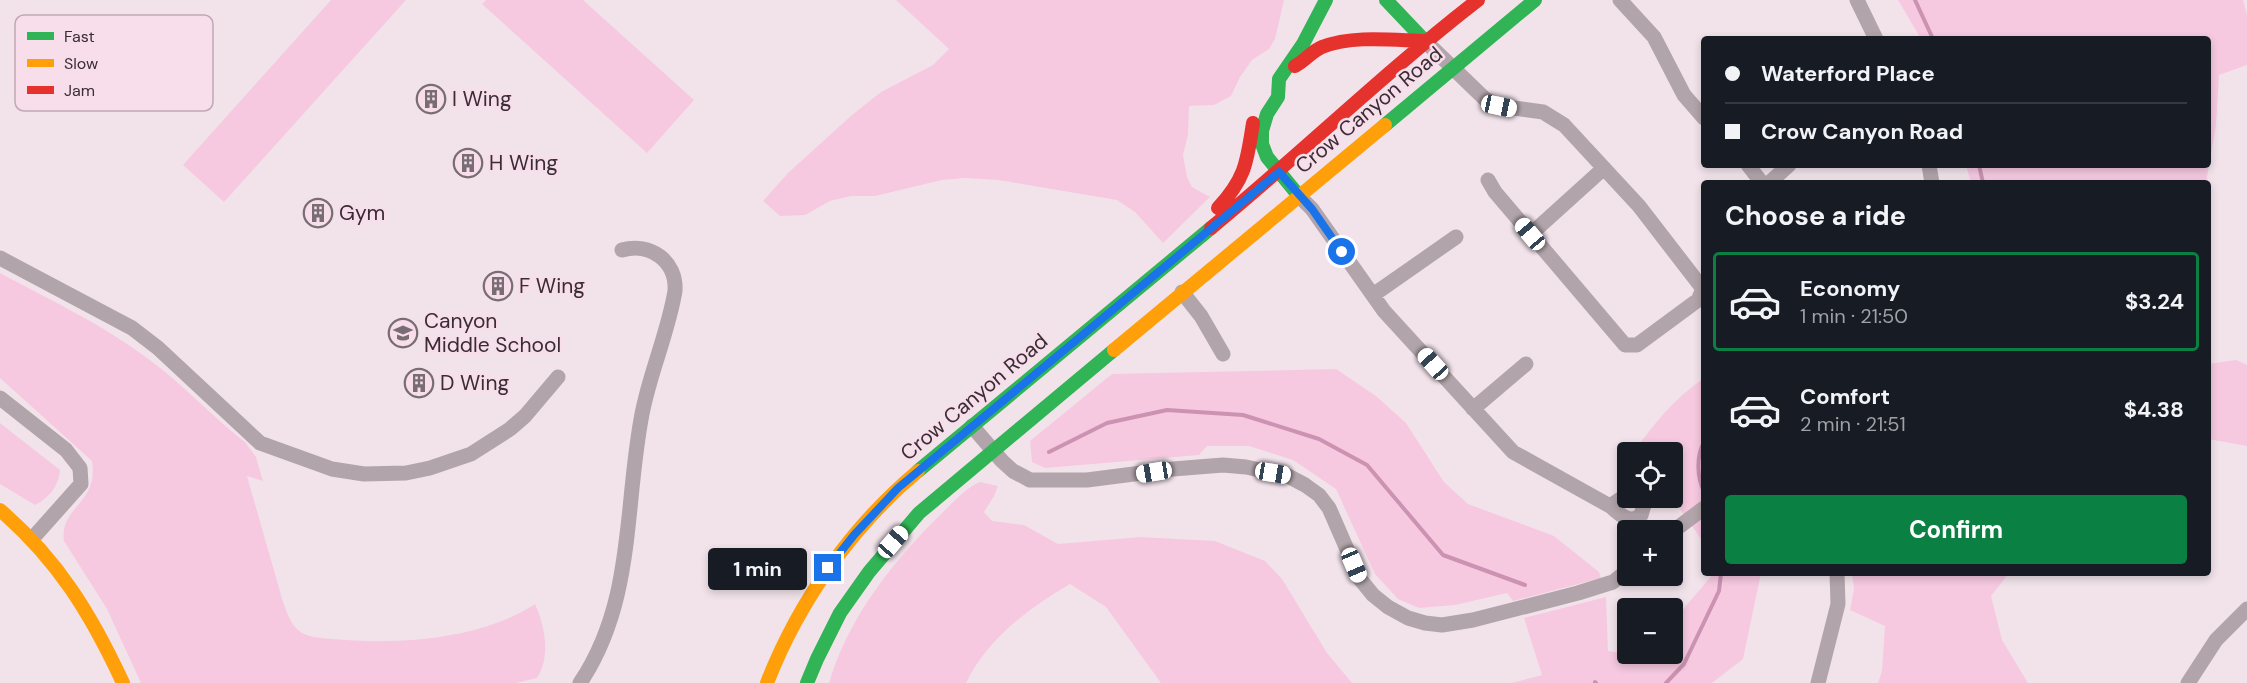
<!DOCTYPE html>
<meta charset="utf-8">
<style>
:root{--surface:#171b24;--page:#242831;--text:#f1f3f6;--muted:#9ea1a6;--line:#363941;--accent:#0b8043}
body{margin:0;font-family:"DM Sans",sans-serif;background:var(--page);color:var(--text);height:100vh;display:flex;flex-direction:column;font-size:22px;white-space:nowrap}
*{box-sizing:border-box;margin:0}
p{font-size:20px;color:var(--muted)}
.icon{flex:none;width:33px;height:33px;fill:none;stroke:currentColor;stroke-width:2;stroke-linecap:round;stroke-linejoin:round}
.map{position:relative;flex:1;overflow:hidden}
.drawer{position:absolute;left:1701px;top:180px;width:510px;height:396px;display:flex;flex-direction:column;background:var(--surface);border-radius:6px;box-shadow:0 3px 9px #0003}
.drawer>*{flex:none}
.hud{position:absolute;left:1701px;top:36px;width:510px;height:132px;border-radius:6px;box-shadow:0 3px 9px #0003;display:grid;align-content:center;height:132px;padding:0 24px;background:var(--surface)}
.buttons{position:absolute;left:1617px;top:442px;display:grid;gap:12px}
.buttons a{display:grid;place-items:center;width:66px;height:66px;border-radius:6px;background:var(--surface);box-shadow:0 3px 9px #0003;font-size:30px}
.end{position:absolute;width:27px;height:27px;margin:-14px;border:8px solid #1a73e8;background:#fff;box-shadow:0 0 0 3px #fff}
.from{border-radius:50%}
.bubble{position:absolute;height:42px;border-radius:6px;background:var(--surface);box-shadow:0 3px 9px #0003;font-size:20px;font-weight:700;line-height:42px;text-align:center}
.car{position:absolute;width:18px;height:36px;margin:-18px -9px;border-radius:8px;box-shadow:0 0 4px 2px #0007;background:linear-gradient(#fff 24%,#345 0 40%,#fff 0 76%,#345 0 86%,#fff 0)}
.hud b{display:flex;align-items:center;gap:21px;height:57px;font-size:22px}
.hud b+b{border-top:2px solid var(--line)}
.hud i{width:15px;height:15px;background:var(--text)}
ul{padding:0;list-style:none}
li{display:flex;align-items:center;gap:18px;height:99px;margin:0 12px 9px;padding:0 12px;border:3px solid transparent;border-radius:6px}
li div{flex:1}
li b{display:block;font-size:22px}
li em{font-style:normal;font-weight:700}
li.selected{border-color:var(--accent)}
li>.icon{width:54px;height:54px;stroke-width:1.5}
h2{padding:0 24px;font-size:27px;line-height:72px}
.primary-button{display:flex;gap:12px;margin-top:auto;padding:12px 24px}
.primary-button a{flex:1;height:69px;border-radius:6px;background:var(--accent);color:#fff;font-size:24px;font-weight:700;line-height:69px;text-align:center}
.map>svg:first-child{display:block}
.green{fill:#f6c9e1}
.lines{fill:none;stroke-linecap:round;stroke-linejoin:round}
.stream{stroke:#cb92b2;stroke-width:4}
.street{stroke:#b1a4aa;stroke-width:15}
.fast{stroke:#30b455;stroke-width:14}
.slow{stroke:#ff9f0a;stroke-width:14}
.jam{stroke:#e5322d;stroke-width:14}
.route{stroke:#1a73e8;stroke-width:8}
.labels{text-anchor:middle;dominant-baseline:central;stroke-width:5;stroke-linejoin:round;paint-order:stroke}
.poi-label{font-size:21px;fill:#372d32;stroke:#f8ddeb;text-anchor:start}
.street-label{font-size:21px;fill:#372d32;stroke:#f8ddeb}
.key{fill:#f8ddeb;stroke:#bea8b4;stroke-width:1.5}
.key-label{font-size:16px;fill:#372d32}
</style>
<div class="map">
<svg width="2247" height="683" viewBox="0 0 2247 683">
<rect width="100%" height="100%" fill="#f2e3eb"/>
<path class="green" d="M 331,0 L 406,0 L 224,202 L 183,165 Z
M 486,0 L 583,0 L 694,100 L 647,153 L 482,4 Z
M 896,0 L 1284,0 L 1275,39 L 1269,49 L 1252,60 L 1240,77 L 1231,96 L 1214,105 L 1189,106 L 1188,135 L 1183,155 L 1187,177 L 1192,187 L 1210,197 L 1163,243 L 1135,212 L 1117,200 L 998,180 L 965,178 L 942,180 L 875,196 L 851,196 L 830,201 L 805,215 L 780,216 L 763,201 L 789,172 L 852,115 L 881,92 L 933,65 L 949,49 Z
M 1898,0 L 2243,0 L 2247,15 L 2247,65 L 2219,75 L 2216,125 L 2206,183 L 1971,183 L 1966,165 L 2208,165 L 2208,39 L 1921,39 Z
M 0,273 C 50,300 102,324 147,358 C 182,383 211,416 245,442 L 256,457 L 263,481 L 247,476 L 283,602 C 287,612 290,623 298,630 C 307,638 322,638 333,639 C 397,645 480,640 535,604 C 545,626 551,657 537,678 L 516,683 L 141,683 L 107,609 L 64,541 C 59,506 99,505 92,461 L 0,378 Z
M 2236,360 L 2247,365 L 2247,446 L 2208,439 L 2208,364 Z
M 1336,369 L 1376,396 L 1406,423 L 1444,482 L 1468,504 L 1554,536 L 1599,572 L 1601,578 L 1513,601 L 1507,593 L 1455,605 L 1419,608 L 1398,599 L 1375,574 L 1336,489 L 1293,460 L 1249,446 L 1207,446 L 1199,455 L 1045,468 L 1032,462 L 1030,441 L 1112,374 Z
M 1704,378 L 1704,543 L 1672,498 L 1672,453 L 1634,452 C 1654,423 1674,399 1704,378 Z
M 0,423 L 60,470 C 59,486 49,498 35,505 L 0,484 Z
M 980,482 L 998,486 L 994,496 L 984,512 L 992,521 L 1024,525 L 1058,544 L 1141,537 L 1215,541 L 1265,561 L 1282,579 L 1327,653 L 1352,683 L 1161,683 L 1106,607 L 1070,584 C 1028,609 988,638 966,683 L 829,683 C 848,618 893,561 941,514 C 953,503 965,488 980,482 Z
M 1714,573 L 1761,573 L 1743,659 L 1712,683 L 1512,683 L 1542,675 L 1524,618 L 1606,597 L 1608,651 L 1628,654 L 1672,654 L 1673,621 Z
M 1852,573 L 2009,573 L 1991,596 L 2002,640 L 2028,683 L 1878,683 L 1882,671 L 1885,626 L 1850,610 L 1854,589 Z"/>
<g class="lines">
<path class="stream" d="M 1915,0 L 1933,39
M 1979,165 L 1983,183
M 1704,442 C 1696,457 1697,477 1704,492
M 1049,452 L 1107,423 L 1167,410 L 1243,415 L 1319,439 L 1367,465 L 1443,555 L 1525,585
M 1595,682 L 1596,683
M 1666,683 L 1684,664 L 1719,591 L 1721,573"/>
<path class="street" d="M 1620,0 L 1654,37 L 1684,95 L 1704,118
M 1857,0 L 1876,39
M 1425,41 L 1485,99 L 1499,106 L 1543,112 L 1564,125 L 1639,206 L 1703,289 L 1698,300 L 1637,345 L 1625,345 L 1495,192 L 1488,180
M 1748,165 L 1762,183
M 1929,165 L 1932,183
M 1769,183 L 1789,165
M 1299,196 L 1312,209 L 1384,311 L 1513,452 L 1610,506
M 1531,234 L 1604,168
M 0,258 L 132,328 L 158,348 L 260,443 L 332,469 L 364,474 L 406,473 L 430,468 L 471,454 L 510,429 L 525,416 L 558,377
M 1182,292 L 1201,316 L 1223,354
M 1373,295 L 1456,237
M 0,398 L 66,450 L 80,468 L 81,484 L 32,539
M 1473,409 L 1526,364
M 972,426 L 1002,461 L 1013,471 L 1030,480 L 1087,480 L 1173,469 L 1223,465 L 1246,467 L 1288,476 L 1305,485 L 1319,495 L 1329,508 L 1360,579 L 1373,595 L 1388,607 L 1408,618 L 1425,623 L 1442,625 L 1473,620 L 1578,593 L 1613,582 L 1628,570
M 1628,494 L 1610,506 C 1620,514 1629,525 1641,515 L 1644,505 L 1641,498
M 1672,532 L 1704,508
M 580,683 C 635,601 624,507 642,414 C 650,372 668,333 675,291 C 677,261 650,242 622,250
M 1818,683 L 1838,604 L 1837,573
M 2188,683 L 2216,640 L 2247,609"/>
<path class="fast" d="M 1386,0 L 1425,41
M 1385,125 L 1535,0
M 1299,196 L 1267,157 L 1262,144 L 1262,131 L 1267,114 L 1278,97 L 1279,79 L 1303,44 L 1326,0
M 918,471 L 1211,228
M 807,683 L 817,659 L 840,613 L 869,572 L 919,513 L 1114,350"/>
<path class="slow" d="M 1114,350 L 1385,125
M 0,510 C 58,560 91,614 123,683
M 767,683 C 798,603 851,527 918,471"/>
<path class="jam" d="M 1295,66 C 1305,61 1312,51 1322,47 C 1353,35 1392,40 1425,41
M 1218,208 C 1246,178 1247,161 1253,123
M 1211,228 C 1301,154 1385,72 1478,0"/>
</g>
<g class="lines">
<path class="route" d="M 828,568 L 854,535 L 898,488 L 1279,172 L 1312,209 L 1342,252"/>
</g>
<defs>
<g id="building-ring" transform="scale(1.5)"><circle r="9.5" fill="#f8ddeb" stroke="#786d73" stroke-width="1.5"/><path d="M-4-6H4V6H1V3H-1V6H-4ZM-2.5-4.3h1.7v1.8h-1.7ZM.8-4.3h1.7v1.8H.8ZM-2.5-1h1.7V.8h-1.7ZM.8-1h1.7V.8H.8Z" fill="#786d73"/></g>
<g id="school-ring" transform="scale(1.5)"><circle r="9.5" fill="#f8ddeb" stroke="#786d73" stroke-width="1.5"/><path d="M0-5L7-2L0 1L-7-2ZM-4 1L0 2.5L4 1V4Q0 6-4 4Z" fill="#786d73"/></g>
</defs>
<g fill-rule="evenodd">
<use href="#building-ring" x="431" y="99"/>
<use href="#building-ring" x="468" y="163"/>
<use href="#building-ring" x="318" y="213"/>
<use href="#building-ring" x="498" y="286"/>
<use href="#school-ring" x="403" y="333"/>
<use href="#building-ring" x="419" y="383"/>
</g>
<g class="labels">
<g class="poi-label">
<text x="452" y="99">I Wing</text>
<text x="489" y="163">H Wing</text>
<text x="339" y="213">Gym</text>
<text x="519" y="286">F Wing</text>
<text x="424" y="321">Canyon<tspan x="424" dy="24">Middle School</tspan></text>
<text x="440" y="383">D Wing</text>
</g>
<g class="street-label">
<text transform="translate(1369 110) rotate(-40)">Crow Canyon Road</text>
<text transform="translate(974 397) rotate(-40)">Crow Canyon Road</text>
</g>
</g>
<rect x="15" y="15" width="198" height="96" rx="9" class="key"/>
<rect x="27" y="32" width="27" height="8" fill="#30b455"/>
<rect x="27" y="59" width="27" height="8" fill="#ff9f0a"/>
<rect x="27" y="86" width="27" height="8" fill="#e5322d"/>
<g class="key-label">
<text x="64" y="42">Fast</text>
<text x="64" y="69">Slow</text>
<text x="64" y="96">Jam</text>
</g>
</svg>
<div class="buttons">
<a><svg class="icon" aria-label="locate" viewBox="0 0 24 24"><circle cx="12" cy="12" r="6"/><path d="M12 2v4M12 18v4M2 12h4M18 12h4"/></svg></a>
<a>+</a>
<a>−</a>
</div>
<i class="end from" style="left:1342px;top:252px"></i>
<i class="end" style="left:828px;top:568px"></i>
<div class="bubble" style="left:708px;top:548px;width:99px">1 min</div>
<i class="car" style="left:1499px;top:106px;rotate:102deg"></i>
<i class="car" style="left:1530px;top:234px;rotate:320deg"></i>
<i class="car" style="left:1433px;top:364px;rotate:318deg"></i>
<i class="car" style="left:1154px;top:472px;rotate:261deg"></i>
<i class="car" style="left:1273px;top:473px;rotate:100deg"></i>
<i class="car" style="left:893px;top:542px;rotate:41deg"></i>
<i class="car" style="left:1354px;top:565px;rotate:157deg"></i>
<div class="hud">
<b><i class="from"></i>Waterford Place</b>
<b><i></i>Crow Canyon Road</b>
</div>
<section class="drawer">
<h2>Choose a ride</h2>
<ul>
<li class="selected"><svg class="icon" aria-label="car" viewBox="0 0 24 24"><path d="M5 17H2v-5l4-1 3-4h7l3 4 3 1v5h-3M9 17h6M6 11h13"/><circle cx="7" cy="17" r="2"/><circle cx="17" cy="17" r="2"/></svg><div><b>Economy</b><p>1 min · 21:50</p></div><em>$3.24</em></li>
<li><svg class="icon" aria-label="car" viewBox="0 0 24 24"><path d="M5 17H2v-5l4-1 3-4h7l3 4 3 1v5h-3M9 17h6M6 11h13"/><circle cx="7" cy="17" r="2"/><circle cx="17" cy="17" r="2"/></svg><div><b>Comfort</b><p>2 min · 21:51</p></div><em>$4.38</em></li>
</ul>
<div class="primary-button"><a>Confirm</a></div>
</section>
</div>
